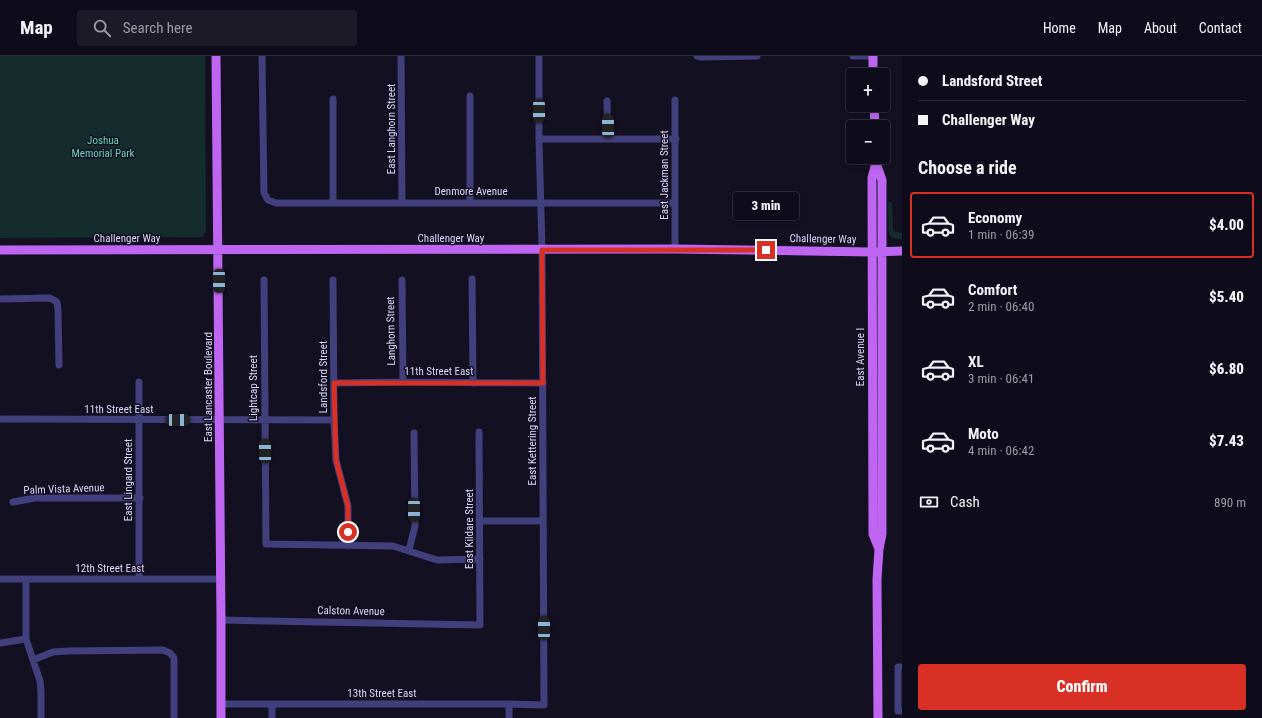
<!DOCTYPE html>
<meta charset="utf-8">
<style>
:root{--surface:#0e0c1a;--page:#1c1a27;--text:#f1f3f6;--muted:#9b9ba2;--line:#2e2c39;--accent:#d93025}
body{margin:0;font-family:"Roboto Condensed",sans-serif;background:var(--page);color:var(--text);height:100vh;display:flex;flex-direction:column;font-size:15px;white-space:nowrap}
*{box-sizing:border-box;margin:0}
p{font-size:13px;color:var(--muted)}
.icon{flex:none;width:22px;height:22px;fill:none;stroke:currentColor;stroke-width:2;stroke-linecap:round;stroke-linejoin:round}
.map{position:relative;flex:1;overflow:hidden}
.drawer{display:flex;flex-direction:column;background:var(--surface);width:360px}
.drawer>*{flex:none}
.guide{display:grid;align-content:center;height:88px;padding:0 16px;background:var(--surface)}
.controls{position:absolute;left:846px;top:12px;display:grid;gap:8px}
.controls a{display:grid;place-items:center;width:44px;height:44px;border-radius:4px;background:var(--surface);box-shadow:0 2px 6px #0003,0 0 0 1px var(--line);font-size:20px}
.end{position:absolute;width:18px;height:18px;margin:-9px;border:5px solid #d93025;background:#fff;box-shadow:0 0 0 2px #fff}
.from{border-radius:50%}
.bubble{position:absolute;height:28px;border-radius:4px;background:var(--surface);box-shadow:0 2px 6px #0003,0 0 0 1px var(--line);font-size:13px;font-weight:800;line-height:28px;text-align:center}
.car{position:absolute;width:12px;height:24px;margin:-12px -6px;border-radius:5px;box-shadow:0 0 3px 1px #0007;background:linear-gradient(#222 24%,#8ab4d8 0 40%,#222 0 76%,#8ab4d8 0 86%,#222 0)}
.guide b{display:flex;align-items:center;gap:14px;height:38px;font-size:15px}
.guide b+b{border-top:1px solid var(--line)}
.guide i{width:10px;height:10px;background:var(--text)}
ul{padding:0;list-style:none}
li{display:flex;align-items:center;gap:12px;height:66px;margin:0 8px 6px;padding:0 8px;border:2px solid transparent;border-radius:4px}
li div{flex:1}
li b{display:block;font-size:15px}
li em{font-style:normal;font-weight:800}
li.current{border-color:var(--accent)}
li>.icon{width:36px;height:36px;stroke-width:1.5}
h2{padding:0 16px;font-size:18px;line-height:48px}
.pay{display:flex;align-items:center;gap:10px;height:44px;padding:0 16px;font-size:15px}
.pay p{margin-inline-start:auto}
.primary-button{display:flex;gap:8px;margin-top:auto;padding:8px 16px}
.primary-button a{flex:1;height:46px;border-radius:4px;background:var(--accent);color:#fff;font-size:16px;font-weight:800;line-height:46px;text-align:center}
header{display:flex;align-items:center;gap:24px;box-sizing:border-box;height:56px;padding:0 20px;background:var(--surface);border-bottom:1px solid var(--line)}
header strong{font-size:19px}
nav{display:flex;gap:22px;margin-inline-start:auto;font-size:14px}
.search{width:280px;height:36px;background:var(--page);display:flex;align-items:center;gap:10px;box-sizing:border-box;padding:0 14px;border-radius:4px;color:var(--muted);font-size:15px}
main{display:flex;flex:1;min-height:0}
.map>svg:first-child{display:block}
.green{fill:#142c2b}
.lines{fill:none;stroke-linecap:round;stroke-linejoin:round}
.minor{stroke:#423f7d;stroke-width:7}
.major{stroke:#be66f1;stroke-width:9}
.route{stroke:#d93025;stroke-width:5}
.labels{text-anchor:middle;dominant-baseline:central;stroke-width:3;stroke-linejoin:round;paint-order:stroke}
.street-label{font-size:11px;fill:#dad5fb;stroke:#131022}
.park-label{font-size:11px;fill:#68d5ba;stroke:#131022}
</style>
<header>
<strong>Map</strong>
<div class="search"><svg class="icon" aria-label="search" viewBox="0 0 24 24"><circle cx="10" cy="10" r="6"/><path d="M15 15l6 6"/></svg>Search here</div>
<nav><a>Home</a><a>Map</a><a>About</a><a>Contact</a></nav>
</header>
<main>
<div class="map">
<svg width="902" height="662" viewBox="0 0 902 662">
<rect width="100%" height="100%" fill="#131022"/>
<path class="green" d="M 0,0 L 205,0 L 206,176 L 202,181 L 0,182 Z
M 888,145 L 892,147 L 893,174 L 895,176 L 902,177 L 902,183 L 892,182 L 889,178 Z"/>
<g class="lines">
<path class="minor" d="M 262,0 L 264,137 L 268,144 L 276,147 L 675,147
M 401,0 L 402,147
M 697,0 L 701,1 L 757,0
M 853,0 L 873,0
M 470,40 L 470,147
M 333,43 L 333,147
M 607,45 L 608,83
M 539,83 L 676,83
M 675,193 L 675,44
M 472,223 L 473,327
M 264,224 L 266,488 L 393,490 L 437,504 L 480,503
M 333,224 L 334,364 L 336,404 L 348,450 L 348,490
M 402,224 L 403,326
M 0,243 L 50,242 L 57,246 L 58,254 L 59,309
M 139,326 L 139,523
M 335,327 L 403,326 L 543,327
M 0,363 L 334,364
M 13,446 L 35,442 L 140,442
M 480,465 L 543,465
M 409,494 L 415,470 L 414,377
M 0,523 L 221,523
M 26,523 L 26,583 L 40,625 L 41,635 L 41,662
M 221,564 L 480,569 L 479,376
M 0,587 L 26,583
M 33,604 L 53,596 L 68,595 L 163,594 L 170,597 L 174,602 L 174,662
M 902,611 L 898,611 L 898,655 L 902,655
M 221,648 L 509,648 L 544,649 L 542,194 L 539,83 L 539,0
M 272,648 L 272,662
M 509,648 L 509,662"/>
<path class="major" d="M 216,0 L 221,564 L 221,662
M 873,0 L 873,19
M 874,49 L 875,71
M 876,107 L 882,124 L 882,478 L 879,493 L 877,523 L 878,662
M 876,107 L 872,122 L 873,478 L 879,493
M 0,194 L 675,193 L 872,196 L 902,195"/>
</g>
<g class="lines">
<path class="route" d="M 348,476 L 348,450 L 336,404 L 334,327 L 543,327 L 542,194 L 766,194"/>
</g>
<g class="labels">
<g class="street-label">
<text transform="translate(391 73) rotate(-90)">East Langhorn Street</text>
<text transform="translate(664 119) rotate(-90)">East Jackman Street</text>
<text x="471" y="135">Denmore Avenue</text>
<text x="127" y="182">Challenger Way</text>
<text x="451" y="182">Challenger Way</text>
<text transform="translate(823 183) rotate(1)">Challenger Way</text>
<text transform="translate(391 275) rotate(-91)">Langhorn Street</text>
<text transform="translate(860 301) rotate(-90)">East Avenue I</text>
<text x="439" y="315">11th Street East</text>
<text transform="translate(323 321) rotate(-90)">Landsford Street</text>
<text transform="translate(208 331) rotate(-90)">East Lancaster Boulevard</text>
<text transform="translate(253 332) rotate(-90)">Lightcap Street</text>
<text x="119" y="353">11th Street East</text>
<text transform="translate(532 385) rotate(-90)">East Kettering Street</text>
<text transform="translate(128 424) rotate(-90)">East Lingard Street</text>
<text transform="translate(64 433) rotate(-2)">Palm Vista Avenue</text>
<text transform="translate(469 473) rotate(-90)">East Kildare Street</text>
<text x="110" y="512">12th Street East</text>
<text transform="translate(351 555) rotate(1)">Calston Avenue</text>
<text x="382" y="637">13th Street East</text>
</g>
<g class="park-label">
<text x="103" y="84">Joshua<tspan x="103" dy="13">Memorial Park</tspan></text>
</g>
</g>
</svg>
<div class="controls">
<a>+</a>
<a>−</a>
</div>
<i class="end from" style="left:348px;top:476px"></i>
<i class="end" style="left:766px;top:194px"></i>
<div class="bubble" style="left:733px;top:136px;width:66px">3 min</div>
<i class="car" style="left:539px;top:55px;rotate:180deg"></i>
<i class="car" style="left:608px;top:70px;rotate:359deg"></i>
<i class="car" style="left:219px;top:225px;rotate:180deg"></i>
<i class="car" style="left:178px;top:364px;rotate:90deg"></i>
<i class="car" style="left:265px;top:395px;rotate:359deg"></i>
<i class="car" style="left:414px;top:454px;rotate:180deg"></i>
<i class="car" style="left:544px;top:572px;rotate:0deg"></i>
</div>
<section class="drawer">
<div class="guide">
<b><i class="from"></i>Landsford Street</b>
<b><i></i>Challenger Way</b>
</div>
<h2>Choose a ride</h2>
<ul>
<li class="current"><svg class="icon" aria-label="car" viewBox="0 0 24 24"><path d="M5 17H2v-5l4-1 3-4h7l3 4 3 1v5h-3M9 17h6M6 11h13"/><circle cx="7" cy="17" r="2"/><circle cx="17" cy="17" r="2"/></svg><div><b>Economy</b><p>1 min · 06:39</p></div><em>$4.00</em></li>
<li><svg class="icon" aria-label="car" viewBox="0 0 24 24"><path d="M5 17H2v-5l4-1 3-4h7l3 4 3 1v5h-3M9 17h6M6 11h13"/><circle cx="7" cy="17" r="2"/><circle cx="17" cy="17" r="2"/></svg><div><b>Comfort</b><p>2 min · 06:40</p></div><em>$5.40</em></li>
<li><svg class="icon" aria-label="car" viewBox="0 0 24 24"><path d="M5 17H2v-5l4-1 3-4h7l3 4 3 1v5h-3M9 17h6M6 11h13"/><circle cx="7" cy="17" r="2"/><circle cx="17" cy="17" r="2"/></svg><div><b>XL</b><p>3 min · 06:41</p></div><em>$6.80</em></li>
<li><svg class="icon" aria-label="car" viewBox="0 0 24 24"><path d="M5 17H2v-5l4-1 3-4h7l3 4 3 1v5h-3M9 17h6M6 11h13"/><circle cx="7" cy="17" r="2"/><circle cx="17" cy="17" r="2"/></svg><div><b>Moto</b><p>4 min · 06:42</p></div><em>$7.43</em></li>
</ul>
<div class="pay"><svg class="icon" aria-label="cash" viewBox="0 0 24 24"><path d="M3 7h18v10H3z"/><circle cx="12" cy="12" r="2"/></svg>Cash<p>890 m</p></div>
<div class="primary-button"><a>Confirm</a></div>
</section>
</main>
